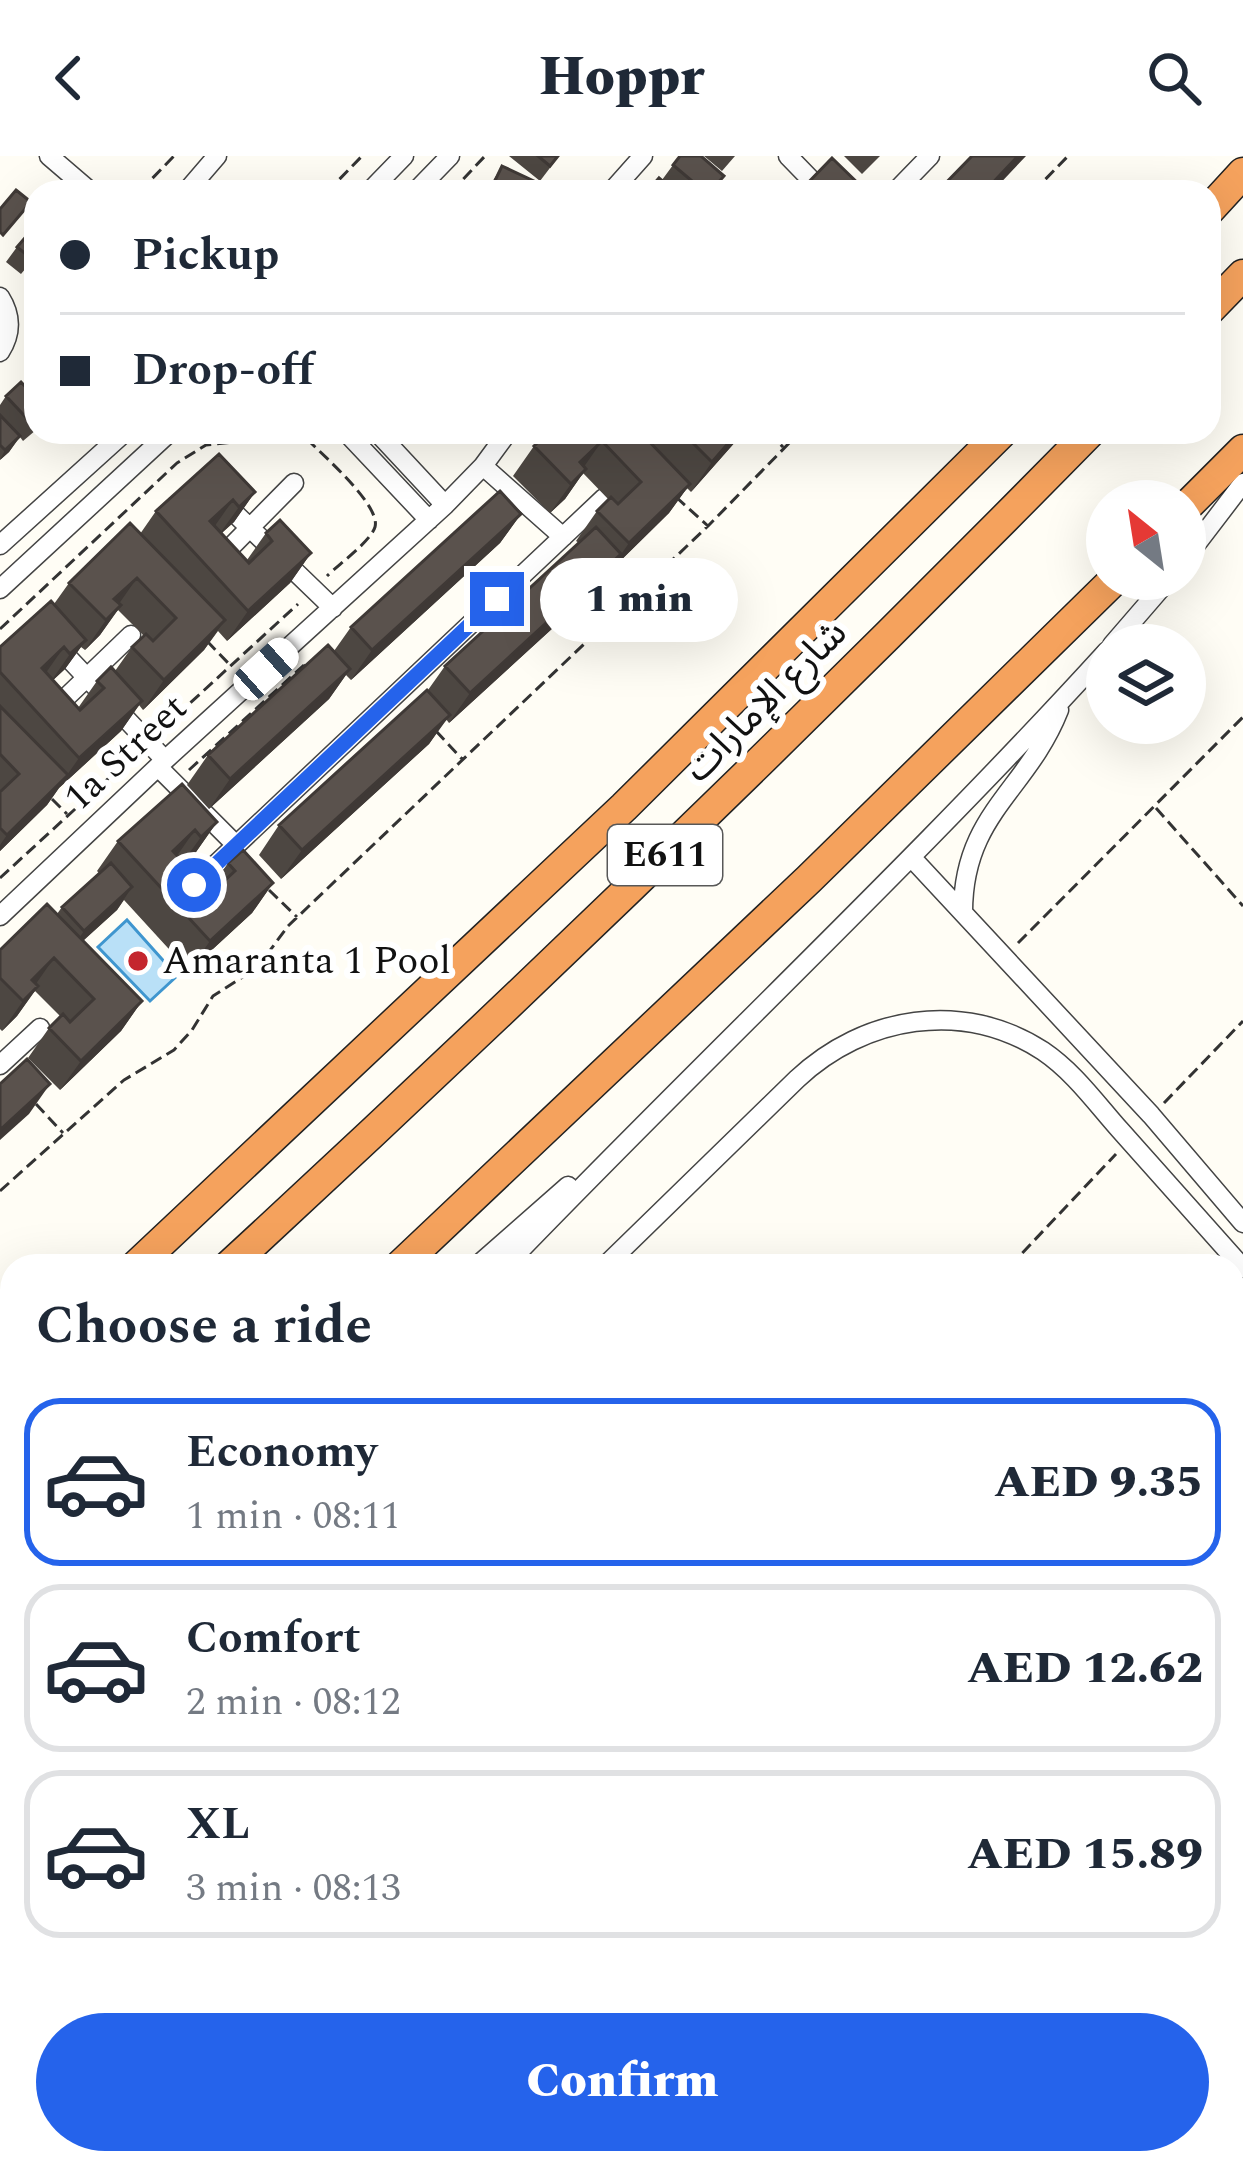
<!DOCTYPE html>
<meta charset="utf-8">
<style>
:root{--surface:#fff;--page:#f2f2f3;--text:#1f2937;--muted:#747a83;--line:#e0e1e3;--accent:#2563eb}
body{margin:0;font-family:Spectral,"Noto Sans Arabic",serif;background:var(--page);color:var(--text);height:100vh;display:flex;flex-direction:column;font-size:45px;white-space:nowrap}
*{box-sizing:border-box;margin:0}
p{font-size:39px;color:var(--muted)}
.icon{flex:none;width:66px;height:66px;fill:none;stroke:currentColor;stroke-width:2;stroke-linecap:round;stroke-linejoin:round}
.map{position:relative;flex:1;overflow:hidden}
.side{position:absolute;left:0px;top:1098px;width:1245px;height:921px;display:flex;flex-direction:column;background:var(--surface);border-radius:36px 36px 0 0;box-shadow:0 12px 48px #0002}
.side>*{flex:none}
.banner{position:absolute;left:24px;top:24px;width:1197px;height:264px;border-radius:36px;box-shadow:0 12px 48px #0002;display:grid;align-content:center;height:264px;padding:0 36px;background:var(--surface)}
.needle{width:78px;rotate:330deg}
.tools{position:absolute;left:1086px;top:324px;display:grid;gap:24px}
.tools a{display:grid;place-items:center;width:120px;height:120px;border-radius:50%;background:var(--surface);box-shadow:0 12px 48px #0002;font-size:60px}
.end{position:absolute;width:54px;height:54px;margin:-27px;border:15px solid #2563eb;background:#fff;box-shadow:0 0 0 6px #fff}
.from{border-radius:50%}
.bubble{position:absolute;height:84px;border-radius:42px;background:var(--surface);box-shadow:0 12px 48px #0002;font-size:39px;font-weight:800;line-height:84px;text-align:center}
.car{position:absolute;width:36px;height:72px;margin:-36px -18px;border-radius:15px;box-shadow:0 0 9px 3px #0007;background:linear-gradient(#fff 24%,#345 0 40%,#fff 0 76%,#345 0 86%,#fff 0)}
.banner b{display:flex;align-items:center;gap:42px;height:114px;font-size:45px}
.banner b+b{border-top:3px solid var(--line)}
.banner i{width:30px;height:30px;background:var(--text)}
ul{padding:0;list-style:none}
li{display:flex;align-items:center;gap:36px;height:168px;margin:0 24px 18px;padding:0 12px;border:6px solid var(--line);border-radius:36px}
li div{flex:1}
li b{display:block;font-size:45px}
li em{font-style:normal;font-weight:800}
li.current{border-color:var(--accent)}
li>.icon{width:108px;height:108px;stroke-width:1.5}
h2{padding:0 36px;font-size:54px;line-height:144px}
.cta{display:flex;gap:24px;margin-top:auto;padding:24px 36px}
.cta a{flex:1;height:138px;border-radius:72px;background:var(--accent);color:#fff;font-size:48px;font-weight:800;line-height:138px;text-align:center}
header{display:flex;justify-content:space-between;align-items:center;height:156px;padding:0 36px;background:var(--surface);font-size:54px;font-weight:800}
.map>svg:first-child{display:block}
.water{fill:#b9e0f7;stroke:#3f96cf;stroke-width:3}
.lines{fill:none;stroke-linecap:round;stroke-linejoin:round}
.minor-casing{stroke:#444;stroke-width:21}
.highway-casing{stroke:#222;stroke-width:33}
.path{stroke:#333;stroke-width:3;stroke-dasharray:12 6;stroke-linecap:butt}
.minor{stroke:#fff;stroke-width:18}
.highway{stroke:#f5a25d;stroke-width:30}
.wall{fill:#4d4742;fill-rule:evenodd}
.shaded-wall{fill:#3f3936}
.building{fill:#5a524d;stroke:#3f3936;stroke-width:3}
.route{stroke:#2563eb;stroke-width:15}
.poi-dot{fill:#c4262e;stroke:#fff;stroke-width:4.5}
.labels{text-anchor:middle;dominant-baseline:central;stroke-width:12;stroke-linejoin:round;paint-order:stroke}
.shield{fill:#fff;stroke:#585858;stroke-width:3}
.shield-label{font-size:36px;font-weight:bold;fill:#111}
.street-label{font-size:39px;fill:#111;stroke:#fff}
.poi-label{font-size:39px;fill:#111;stroke:#fff;text-anchor:start}
</style>
<header><svg class="icon" aria-label="back" viewBox="0 0 24 24"><path d="M15 5l-7 7 7 7"/></svg>Hoppr<svg class="icon" aria-label="search" viewBox="0 0 24 24"><circle cx="10" cy="10" r="6"/><path d="M15 15l6 6"/></svg></header>
<div class="map">
<svg width="1243" height="2018" viewBox="0 0 1243 2018">
<rect width="100%" height="100%" fill="#fffdf5"/>
<path class="water" d="M 127,764 L 177,820 L 150,845 L 98,791 Z"/>
<g class="lines">
<g class="minor-casing">
<path id="minor" d="M 49,0 L 91,36
M 788,0 L 823,36
M 186,36 L 217,0
M 369,36 L 404,0
M 415,36 L 450,0
M 611,36 L 643,0
M 895,36 L 930,0
M 0,141 C 12,160 12,177 0,196
M 346,276 L 429,364
M 377,276 L 445,349
M 483,310 L 563,381
M 223,346 L 333,452
M 0,389 L 125,276
M 1185,403 L 1243,327
M 217,405 L 294,327
M 0,433 L 170,276
M 1112,489 L 1169,423
M 57,490 L 165,604
M 52,555 L 131,479
M 158,611 L 236,689
M 911,701 L 1151,959 L 1243,1067
M 194,729 L 604,342
M 963,756 C 963,658 1027,635 1059,554
M 0,760 L 165,604 L 445,349 L 483,310 L 508,276
M 0,909 L 40,872
M 477,1110 L 568,1030
M 505,1110 C 704,903 914,707 1107,495
M 605,1110 L 797,923 C 864,860 963,843 1043,895 C 1074,916 1096,947 1120,974 C 1161,1020 1202,1066 1243,1112
M 0,1551 L 12,1540
M 0,1654 L 12,1643
M 0,1768 L 12,1758
M 656,2007 L 669,2018
M 746,2018 L 759,2007"/>
</g>
<g class="highway-casing">
<path id="highway" d="M 1209,54 L 1243,17
M 1209,154 L 1243,119
M 1185,352 L 1243,294
M 136,1110 L 624,651 L 1002,276
M 229,1110 C 523,839 810,561 1090,276
M 400,1110 L 809,723 L 1115,423
M 0,1237 L 12,1226
M 0,1317 L 12,1307
M 0,1473 L 12,1462"/>
</g>
<path class="path" d="M 140,35 L 174,0
M 327,36 L 362,0
M 451,36 L 485,0
M 1033,36 L 1068,0
M 768,276 L 783,291
M 676,341 L 708,370
M 605,422 L 628,444
M 0,473 L 177,307 L 206,289 L 286,280 L 294,280 L 310,286 C 325,301 381,350 375,371 C 371,385 338,409 327,420
M 207,485 L 230,509
M 164,571 L 298,448
M 436,575 L 462,603
M 189,614 L 304,509 L 302,507
M 52,643 L 67,658
M 1156,652 L 1243,750
M 0,722 L 135,598
M 269,734 L 297,761
M 1018,787 L 1243,561
M 1164,947 L 1243,865
M 36,948 L 63,977
M 0,1035 L 124,924 L 174,894 L 192,874 L 213,840 L 257,812 L 288,770 L 708,370 L 800,276
M 1010,1110 L 1116,998
M 1233,1224 L 1243,1214
M 513,2007 L 522,2018
M 392,2018 L 404,2007"/>
<use href="#minor" class="minor"/>
<use href="#highway" class="highway"/>
</g>
<path class="wall" d="M 509,0 L 559,0 L 540,25 Z
M 704,0 L 735,0 L 722,15 Z
M 844,0 L 880,0 L 862,18 Z
M 673,9 L 713,36 L 676,36 L 662,24 Z
M 502,10 L 534,36 L 486,36 Z
M 17,91 L 36,100 L 21,118 L 6,106 Z
M 35,216 L 36,274 L 23,285 L 20,281 L 9,296 L 0,304 L 0,249 L 6,240 L 24,230 Z
M 549,276 L 744,276 L 691,336 L 687,332 L 669,357 L 610,415 L 601,428 L 449,567 L 446,563 L 429,588 L 281,723 L 259,699 L 279,669 L 428,534 L 445,510 L 579,387 L 576,385 L 597,355 L 609,344 L 583,317 L 565,343 L 550,357 L 513,320 L 534,290 Z
M 255,336 L 234,366 L 222,377 L 247,404 L 266,377 L 311,397 L 290,427 L 227,485 L 218,475 L 204,494 L 143,554 L 139,549 L 121,575 L 59,632 L 47,649 L 0,695 L 0,491 L 54,448 L 69,427 L 140,378 L 156,355 ZM 118,454 L 144,480 L 132,491 L 115,515 L 97,525 L 78,552 L 53,524 L 65,513 L 81,491 L 85,494 L 100,479 Z
M 521,358 L 500,387 L 351,524 L 346,519 L 329,543 L 209,653 L 187,629 L 208,599 L 334,495 L 351,471 Z
M 217,666 L 196,696 L 184,707 L 209,735 L 228,707 L 273,727 L 252,757 L 189,815 L 124,744 L 117,754 L 83,785 L 142,845 L 121,875 L 60,934 L 28,902 L 49,872 L 61,861 L 35,835 L 17,860 L 2,875 L 0,873 L 0,794 L 57,758 L 62,751 L 99,717 L 97,715 L 118,685 Z"/>
<path class="shaded-wall" d="M 1018,0 L 1026,0 L 992,36 L 984,36 Z
M 738,276 L 744,276 L 691,336 L 712,306 Z
M 20,280 L 9,296 L 0,304 L 5,294 Z
M 602,285 L 581,315 L 580,306 Z
M 586,313 L 565,343 L 550,357 L 571,328 Z
M 690,328 L 669,357 L 610,415 L 601,428 L 449,567 L 470,537 L 620,400 L 629,387 Z
M 255,336 L 234,366 L 218,380 L 239,351 Z
M 233,344 L 212,374 L 190,395 L 210,365 Z
M 521,358 L 500,387 L 351,524 L 372,494 Z
M 311,397 L 290,427 L 227,485 L 248,455 Z
M 137,422 L 116,452 L 114,443 Z
M 121,449 L 100,479 L 85,494 L 106,464 Z
M 225,464 L 204,494 L 143,554 L 164,524 Z
M 86,484 L 65,513 L 49,528 L 70,498 Z
M 64,491 L 43,521 L 21,542 L 42,512 Z
M 350,513 L 329,543 L 209,653 L 230,623 Z
M 142,545 L 121,575 L 59,632 L 47,649 L 0,695 L 0,689 L 7,679 L 67,619 L 79,602 Z
M 450,559 L 429,588 L 281,723 L 302,694 Z
M 217,666 L 196,696 L 180,710 L 201,681 Z
M 195,674 L 174,704 L 152,725 L 173,695 Z
M 273,727 L 252,757 L 189,815 L 210,785 Z
M 132,731 L 117,754 L 68,798 L 84,775 Z
M 54,802 L 33,832 L 32,824 Z
M 38,830 L 17,860 L 2,875 L 23,845 Z
M 142,845 L 121,875 L 60,934 L 81,905 Z
M 50,928 L 29,958 L 0,984 L 0,974 Z"/>
<path class="building" d="M 538,0 L 558,0 L 550,10 Z
M 680,0 L 701,0 L 724,20 L 710,36 L 705,36 L 673,9 Z
M 972,0 L 1018,0 L 984,36 L 937,36 Z
M 832,2 L 867,36 L 799,36 Z
M 502,10 L 538,27 L 534,36 L 498,36 L 491,33 Z
M 659,22 L 675,36 L 647,36 Z
M 16,34 L 31,46 L 3,79 L 0,76 L 0,53 Z
M 36,69 L 36,98 L 32,103 L 17,91 Z
M 21,226 L 36,242 L 36,268 L 34,270 L 6,240 Z
M 0,259 L 20,280 L 5,294 L 0,289 Z
M 549,276 L 640,276 L 690,328 L 629,387 L 597,355 L 611,341 L 618,348 L 641,326 L 602,285 L 580,306 L 586,313 L 571,328 L 534,290 Z
M 682,276 L 738,276 L 712,306 Z
M 219,298 L 255,336 L 239,351 L 233,344 L 210,365 L 249,407 L 272,385 L 266,377 L 280,364 L 311,397 L 248,455 L 156,355 Z
M 500,335 L 521,358 L 372,494 L 351,471 Z
M 130,367 L 225,464 L 164,524 L 132,491 L 146,478 L 153,485 L 176,462 L 137,422 L 114,443 L 121,449 L 106,464 L 69,427 Z
M 596,371 L 621,398 L 470,537 L 445,510 Z
M 51,445 L 86,484 L 70,498 L 64,491 L 42,512 L 80,554 L 104,532 L 97,525 L 111,511 L 142,545 L 79,602 L 0,516 L 0,491 Z
M 328,489 L 350,513 L 230,623 L 208,599 Z
M 427,534 L 450,559 L 302,694 L 279,669 Z
M 0,550 L 68,619 L 7,679 L 0,672 L 0,636 L 19,618 L 0,598 Z
M 182,628 L 217,666 L 201,681 L 195,674 L 173,695 L 211,737 L 235,715 L 228,707 L 243,694 L 273,727 L 210,785 L 118,685 Z
M 111,707 L 132,731 L 84,775 L 62,751 Z
M 47,748 L 142,845 L 81,905 L 49,872 L 63,858 L 70,866 L 94,843 L 54,802 L 32,824 L 38,830 L 23,845 L 0,822 L 0,794 Z
M 27,903 L 50,928 L 0,974 L 0,928 Z"/>
<g class="lines">
<path class="route" d="M 194,729 L 497,443"/>
</g>
<circle class="poi-dot" cx="138" cy="805" r="12"/>
<g class="labels">
<rect class="shield" x="608" y="669" width="114" height="60" rx="9"/>
<g class="shield-label">
<text x="665" y="699">E611</text>
</g>
<g class="street-label">
<text transform="translate(766 545) rotate(-45)">شارع الإمارات</text>
<text transform="translate(126 597) rotate(-43)">1a Street</text>
</g>
<g class="poi-label">
<text x="162" y="805">Amaranta 1 Pool</text>
</g>
</g>
</svg>
<div class="tools">
<a><svg class="needle" viewBox="-14 -14 28 28"><path d="M0-13l5 13h-10z" fill="#e53935"/><path d="M0 13l5-13h-10z" fill="#747a83"/></svg></a>
<a><svg class="icon" aria-label="layers" viewBox="0 0 24 24"><path d="M12 4l9 5-9 5-9-5zM3 14l9 5 9-5"/></svg></a>
</div>
<i class="end from" style="left:194px;top:729px"></i>
<i class="end" style="left:497px;top:443px"></i>
<div class="bubble" style="left:540px;top:402px;width:198px">1 min</div>
<i class="car" style="left:266px;top:513px;rotate:48deg"></i>
<div class="banner">
<b><i class="from"></i>Pickup</b>
<b><i></i>Drop-off</b>
</div>
<section class="side">
<h2>Choose a ride</h2>
<ul>
<li class="current"><svg class="icon" aria-label="car" viewBox="0 0 24 24"><path d="M5 17H2v-5l4-1 3-4h7l3 4 3 1v5h-3M9 17h6M6 11h13"/><circle cx="7" cy="17" r="2"/><circle cx="17" cy="17" r="2"/></svg><div><b>Economy</b><p>1 min · 08:11</p></div><em>AED 9.35</em></li>
<li><svg class="icon" aria-label="car" viewBox="0 0 24 24"><path d="M5 17H2v-5l4-1 3-4h7l3 4 3 1v5h-3M9 17h6M6 11h13"/><circle cx="7" cy="17" r="2"/><circle cx="17" cy="17" r="2"/></svg><div><b>Comfort</b><p>2 min · 08:12</p></div><em>AED 12.62</em></li>
<li><svg class="icon" aria-label="car" viewBox="0 0 24 24"><path d="M5 17H2v-5l4-1 3-4h7l3 4 3 1v5h-3M9 17h6M6 11h13"/><circle cx="7" cy="17" r="2"/><circle cx="17" cy="17" r="2"/></svg><div><b>XL</b><p>3 min · 08:13</p></div><em>AED 15.89</em></li>
</ul>
<div class="cta"><a>Confirm</a></div>
</section>
</div>
